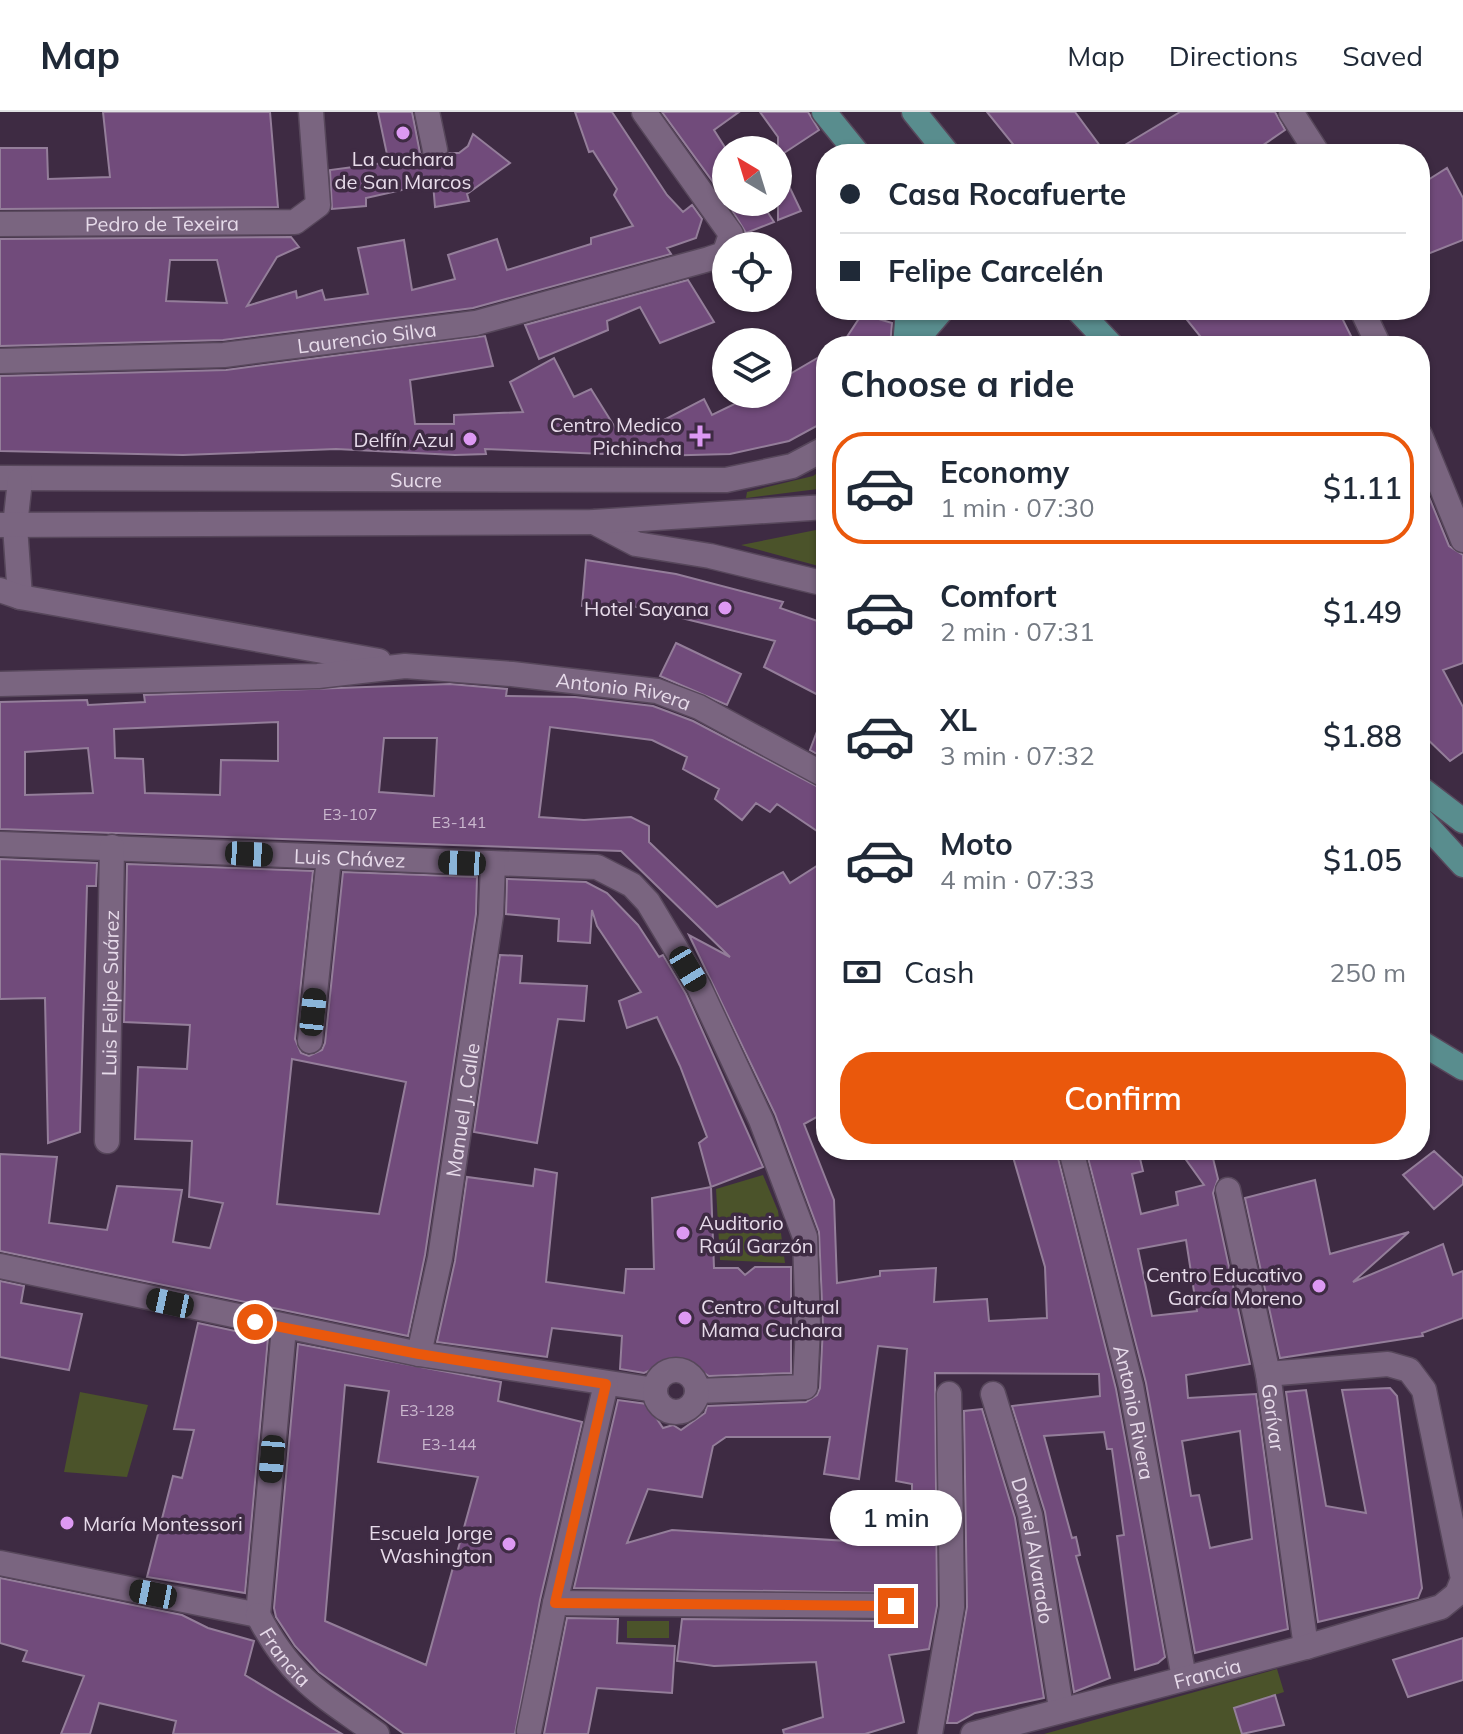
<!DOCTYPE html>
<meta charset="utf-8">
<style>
:root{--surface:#fff;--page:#f6f6f7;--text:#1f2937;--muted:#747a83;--line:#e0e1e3;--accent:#ea580c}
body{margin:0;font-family:Mulish,sans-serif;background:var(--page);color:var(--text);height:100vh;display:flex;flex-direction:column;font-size:30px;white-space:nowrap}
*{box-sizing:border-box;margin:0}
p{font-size:26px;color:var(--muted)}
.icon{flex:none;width:44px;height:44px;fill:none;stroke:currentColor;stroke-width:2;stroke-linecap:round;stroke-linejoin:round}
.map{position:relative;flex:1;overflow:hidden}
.details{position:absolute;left:816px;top:224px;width:614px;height:824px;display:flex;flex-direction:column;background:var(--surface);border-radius:32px;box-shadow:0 2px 6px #0004}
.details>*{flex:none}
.guide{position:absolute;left:816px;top:32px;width:614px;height:176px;border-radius:32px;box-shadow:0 2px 6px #0004;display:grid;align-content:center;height:176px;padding:0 24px;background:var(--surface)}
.needle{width:52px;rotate:322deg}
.buttons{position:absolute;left:712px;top:24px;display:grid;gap:16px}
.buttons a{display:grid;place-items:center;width:80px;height:80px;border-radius:50%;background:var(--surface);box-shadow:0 2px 6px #0004;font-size:40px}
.end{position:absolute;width:36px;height:36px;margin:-18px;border:10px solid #ea580c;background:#fff;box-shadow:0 0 0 4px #fff}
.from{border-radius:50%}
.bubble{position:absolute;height:56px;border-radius:28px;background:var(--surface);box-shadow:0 2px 6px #0004;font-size:26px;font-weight:600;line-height:56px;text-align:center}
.car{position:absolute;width:24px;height:48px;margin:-24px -12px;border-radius:10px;box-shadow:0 0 6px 2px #0007;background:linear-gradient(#222 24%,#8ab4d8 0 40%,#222 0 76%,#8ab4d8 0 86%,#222 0)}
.guide b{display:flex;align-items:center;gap:28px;height:76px;font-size:30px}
.guide b+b{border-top:2px solid var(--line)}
.guide i{width:20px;height:20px;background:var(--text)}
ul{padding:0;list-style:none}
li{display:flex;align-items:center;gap:24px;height:112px;margin:0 16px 12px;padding:0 8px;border:4px solid transparent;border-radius:32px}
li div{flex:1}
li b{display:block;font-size:30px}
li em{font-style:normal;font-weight:600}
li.current{border-color:var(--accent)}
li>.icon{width:72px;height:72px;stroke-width:1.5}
h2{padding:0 24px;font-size:36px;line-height:96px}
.pay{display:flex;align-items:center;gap:20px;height:88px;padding:0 24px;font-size:30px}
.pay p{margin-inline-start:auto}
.primary-button{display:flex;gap:16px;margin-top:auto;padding:16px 24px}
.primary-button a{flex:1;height:92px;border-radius:32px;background:var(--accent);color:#fff;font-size:32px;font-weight:600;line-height:92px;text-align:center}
header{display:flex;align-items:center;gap:48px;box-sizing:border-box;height:112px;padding:0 40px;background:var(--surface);border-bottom:2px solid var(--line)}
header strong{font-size:38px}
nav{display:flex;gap:44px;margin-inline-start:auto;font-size:28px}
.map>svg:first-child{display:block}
.green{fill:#4b532a}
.building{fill:#714b7b;stroke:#947e9a;stroke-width:2;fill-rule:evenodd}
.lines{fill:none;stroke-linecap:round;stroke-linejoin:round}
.minor-casing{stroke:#57475b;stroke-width:27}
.major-casing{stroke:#57475b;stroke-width:27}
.minor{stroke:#7a6580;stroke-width:24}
.major{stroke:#598d8e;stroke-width:24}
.route{stroke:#ea580c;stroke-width:10}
.poi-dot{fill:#dd99f3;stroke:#3e2b43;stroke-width:3}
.labels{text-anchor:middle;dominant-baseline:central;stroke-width:7;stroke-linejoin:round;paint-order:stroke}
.number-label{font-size:16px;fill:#cab7ce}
.poi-label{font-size:20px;fill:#e7dbea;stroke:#3e2b43;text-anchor:end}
.street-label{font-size:20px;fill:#e7dbea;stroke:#3e2b43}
</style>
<header>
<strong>Map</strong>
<nav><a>Map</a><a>Directions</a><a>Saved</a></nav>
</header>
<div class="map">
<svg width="1463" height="1622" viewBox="0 0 1463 1622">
<rect width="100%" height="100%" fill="#3e2b43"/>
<path class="green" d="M 826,355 L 826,376 L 746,386 L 747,380 L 813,364 Z
M 826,416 L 826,456 L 741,433 Z
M 763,1063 L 778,1099 L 785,1151 L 720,1148 L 716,1077 Z
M 80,1280 L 148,1293 L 127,1365 L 64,1360 Z
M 627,1509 L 669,1509 L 669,1526 L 627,1526 Z
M 1277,1557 L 1284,1580 L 1234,1596 L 1242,1622 L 1044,1622 Z"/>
<path class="building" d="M 103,0 L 270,0 L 278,95 L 0,97 L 0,36 L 47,36 L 48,67 L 110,65 Z
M 378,0 L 412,0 L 420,41 L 430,52 L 439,52 L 449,41 L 459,41 L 468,34 L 473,22 L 510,51 L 467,82 L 469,89 L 435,95 L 433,71 L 366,86 L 366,94 L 332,97 L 330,58 L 383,51 L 388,47 Z
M 575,0 L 612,0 L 667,83 L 683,100 L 692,93 L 702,107 L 696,126 L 667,136 L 671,142 L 473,196 L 223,228 L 0,234 L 0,127 L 291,125 L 299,135 L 277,145 L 247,194 L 296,179 L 297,186 L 322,178 L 325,188 L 368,182 L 358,136 L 404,128 L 412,178 L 455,167 L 448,143 L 497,127 L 507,158 L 591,132 L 591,126 L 633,114 L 614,83 L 617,77 L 593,39 L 589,40 ZM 170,148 L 217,148 L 227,191 L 166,189 Z
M 662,0 L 739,0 L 714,18 L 726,37 L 726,89 L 715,64 L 713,70 Z
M 760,0 L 808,0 L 819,18 L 778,45 L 778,25 Z
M 987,0 L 1075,0 L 1106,42 L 1021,42 Z
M 1180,0 L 1275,0 L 1285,18 L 1250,42 L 1110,42 Z
M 778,51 L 801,99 L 778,108 Z
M 1447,56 L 1463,86 L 1463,128 L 1420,145 L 1420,73 Z
M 727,90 L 761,90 L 774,110 L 746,121 Z
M 688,168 L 714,210 L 660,231 L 640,195 L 607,209 L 608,218 L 539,247 L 525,213 Z
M 1179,198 L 1338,198 L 1356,234 L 1208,234 Z
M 862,202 L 892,211 L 890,234 L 841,234 Z
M 485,224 L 493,254 L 410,268 L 415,312 L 454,312 L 454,303 L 523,300 L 510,270 L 554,246 L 574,285 L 591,277 L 616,317 L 629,309 L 639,321 L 704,287 L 712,303 L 755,282 L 778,282 L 778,269 L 826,241 L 826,309 L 789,329 L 730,342 L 652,344 L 485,337 L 486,342 L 455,343 L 336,337 L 183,343 L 0,339 L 0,264 L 226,258 Z
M 1420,363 L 1449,434 L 1463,443 L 1463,551 L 1443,558 L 1463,595 L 1463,640 L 1450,649 L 1420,620 Z
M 586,448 L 676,462 L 783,490 L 780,496 L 826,512 L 826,587 L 764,555 L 775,529 L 616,490 L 613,498 L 582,494 Z
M 676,531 L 741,562 L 727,593 L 660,564 Z
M 450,572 L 507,577 L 506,584 L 575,585 L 653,594 L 693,609 L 826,679 L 826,725 L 777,692 L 770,700 L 756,691 L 742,708 L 715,687 L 719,677 L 683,657 L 687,645 L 652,628 L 550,615 L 539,705 L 584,708 L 631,705 L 649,714 L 649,730 L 717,795 L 783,760 L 790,771 L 826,748 L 826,1000 L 804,1012 L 834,1088 L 837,1171 L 880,1164 L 880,1159 L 936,1156 L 934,1190 L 987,1187 L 989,1209 L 1047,1206 L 1045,1155 L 1011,1038 L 1056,1038 L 1116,1277 L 1165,1545 L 1158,1551 L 1135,1558 L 1117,1424 L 1124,1423 L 1112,1337 L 1107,1337 L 1104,1320 L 1044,1324 L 1072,1426 L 1076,1425 L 1080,1443 L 1076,1444 L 1110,1566 L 1074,1580 L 1045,1400 L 1012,1294 L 1100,1284 L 1099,1262 L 935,1261 L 937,1494 L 929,1537 L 889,1543 L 904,1610 L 865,1622 L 784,1622 L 783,1618 L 823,1605 L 816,1550 L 714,1554 L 677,1549 L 682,1507 L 896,1509 L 904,1507 L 911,1495 L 903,1481 L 574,1476 L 618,1288 L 647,1292 L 663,1316 L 673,1313 L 681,1318 L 705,1301 L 707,1294 L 806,1290 L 817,1283 L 820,1276 L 823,1214 L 819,1120 L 775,1002 L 689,823 L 730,845 L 621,739 L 0,717 L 0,590 L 87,588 L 88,593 L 145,590 L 144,583 ZM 278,610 L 278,649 L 221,648 L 220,683 L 145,681 L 143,647 L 115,646 L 114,617 ZM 384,626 L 437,626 L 434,684 L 379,680 ZM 88,636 L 93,681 L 25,683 L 25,640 ZM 878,1234 L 907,1237 L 896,1369 L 912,1372 L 912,1433 L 672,1418 L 627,1431 L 648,1377 L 702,1385 L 713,1334 L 726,1325 L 830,1325 L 824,1362 L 859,1367 Z
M 824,601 L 826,601 L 826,647 L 810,638 Z
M 0,747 L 97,751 L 96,774 L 87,774 L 80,1020 L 48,1031 L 45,886 L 0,887 Z
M 127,752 L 313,759 L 295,927 L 301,941 L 309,944 L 322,938 L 325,931 L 343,760 L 477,765 L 476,802 L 425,1143 L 408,1224 L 0,1139 L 0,1042 L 57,1045 L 49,1111 L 107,1118 L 117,1074 L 182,1078 L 173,1130 L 210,1136 L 223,1091 L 189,1085 L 192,1029 L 135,1027 L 138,955 L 187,957 L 190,913 L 124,910 ZM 292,947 L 406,970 L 379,1102 L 277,1092 Z
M 507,767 L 586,770 L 607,781 L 638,813 L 659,845 L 663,843 L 686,882 L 763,1055 L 711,1075 L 699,1031 L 707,1025 L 680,954 L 657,905 L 627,916 L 619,889 L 641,880 L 597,814 L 592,798 L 590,831 L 558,829 L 559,807 L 506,802 Z
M 500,843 L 522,844 L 520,871 L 587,874 L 584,909 L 558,907 L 537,1031 L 474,1020 Z
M 1086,1038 L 1138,1038 L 1143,1059 L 1132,1062 L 1141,1102 L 1178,1093 L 1176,1080 L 1204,1073 L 1179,1038 L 1211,1038 L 1218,1067 L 1213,1081 L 1250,1252 L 1186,1263 L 1188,1286 L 1256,1282 L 1288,1517 L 1195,1541 L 1146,1271 ZM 1186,1128 L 1197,1199 L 1152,1204 L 1138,1137 ZM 1240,1319 L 1252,1427 L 1210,1436 L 1199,1383 L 1191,1384 L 1182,1329 Z
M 1434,1039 L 1463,1066 L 1463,1072 L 1434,1097 L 1403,1063 Z
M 535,1057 L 557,1061 L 546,1170 L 624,1181 L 626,1157 L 654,1157 L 652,1086 L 711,1075 L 714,1156 L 738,1156 L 745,1163 L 755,1155 L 791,1155 L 791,1261 L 709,1264 L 686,1250 L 674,1248 L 644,1261 L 620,1257 L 622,1224 L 552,1216 L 547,1245 L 437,1230 L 455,1149 L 467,1065 L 533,1074 Z
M 1315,1068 L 1330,1142 L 1409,1120 L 1353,1170 L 1443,1132 L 1453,1163 L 1463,1159 L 1463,1206 L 1422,1221 L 1423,1224 L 1280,1246 L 1245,1086 Z
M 0,1169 L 24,1174 L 21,1191 L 82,1202 L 69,1258 L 0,1245 Z
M 198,1211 L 268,1226 L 245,1481 L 147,1465 L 173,1364 L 182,1366 L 194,1318 L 174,1317 Z
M 298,1232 L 501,1270 L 498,1289 L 582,1310 L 540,1488 L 515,1622 L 404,1622 L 319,1560 L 295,1534 L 276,1505 L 274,1496 ZM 345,1273 L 389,1279 L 378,1350 L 478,1365 L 426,1553 L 325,1509 Z
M 1390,1276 L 1397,1284 L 1422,1476 L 1418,1486 L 1318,1510 L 1286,1280 L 1306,1278 L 1326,1394 L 1366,1401 L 1342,1278 Z
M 982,1297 L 1015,1406 L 1044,1586 L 975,1601 L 957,1611 L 947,1611 L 967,1495 L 964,1299 Z
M 0,1466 L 182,1503 L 208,1516 L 254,1529 L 245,1563 L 342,1622 L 173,1622 L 176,1609 L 99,1591 L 90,1622 L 61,1622 L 84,1564 L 23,1549 L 27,1539 L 0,1531 Z
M 567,1506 L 618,1507 L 617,1531 L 675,1534 L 672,1581 L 597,1576 L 588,1622 L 544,1622 Z
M 1463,1526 L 1463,1568 L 1408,1585 L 1393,1548 Z
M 1275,1583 L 1284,1613 L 1242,1622 L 1234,1596 Z"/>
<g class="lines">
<g class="minor-casing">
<g id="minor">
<path d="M 427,0 L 435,38"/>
<path d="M 644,0 L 731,122 L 727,134"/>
<path d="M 1291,0 L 1318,42"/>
<path id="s1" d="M 0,112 L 295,110 L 318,93 L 311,0"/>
<path d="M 1362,198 L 1379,234"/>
<path id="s2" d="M 0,249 L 224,243 L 476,211 L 709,147 L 724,142 L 726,137"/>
<path d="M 1420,323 L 1463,428"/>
<path id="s3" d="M 0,366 L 726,368 L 792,354 L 826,336"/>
<path d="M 20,368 L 15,414 L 20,485"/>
<path d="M 594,410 L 636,432 L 710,444 L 826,472"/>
<path d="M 0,413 L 594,410 L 826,395"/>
<path d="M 0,478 L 20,485 L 379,549"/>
<path id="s4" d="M 0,572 L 318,564 L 405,554 L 512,562 L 657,579 L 699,595 L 826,664"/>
<path id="s5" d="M 0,732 L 597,755 L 632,773 L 648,790 L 699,875 L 761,1008 L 805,1125 L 808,1215 L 805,1275 L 697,1279"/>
<path d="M 310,929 L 329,746"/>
<path id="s6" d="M 107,1029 L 112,735"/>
<path id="s7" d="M 1071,1038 L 1131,1274 L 1184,1566"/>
<path id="s8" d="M 1228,1078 L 1268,1262 L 1306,1535"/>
<path d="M 0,1154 L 419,1242 L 655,1278"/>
<path id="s9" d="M 419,1242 L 440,1146 L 491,803 L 493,752"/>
<circle cx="676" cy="1279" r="21"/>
<path id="s10" d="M 993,1282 L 1030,1403 L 1061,1596"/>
<path d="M 0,1451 L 258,1503"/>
<path d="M 555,1491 L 896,1494"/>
<path d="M 258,1503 L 284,1216"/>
<path id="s11" d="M 258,1503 C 291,1567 321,1582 377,1622"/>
<path d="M 529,1619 L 555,1491 L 606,1272"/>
<path d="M 930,1622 L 952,1495 L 949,1282"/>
<path id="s12" d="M 973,1622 L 1306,1535 L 1441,1495 L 1457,1482 L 1463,1467 L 1424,1278 L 1409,1258 L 1388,1252 L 1268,1262"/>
</g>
</g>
<g class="major-casing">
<path id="major" d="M 824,0 L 858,42
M 914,0 L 948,42
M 1078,198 L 1112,234
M 905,234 L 908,198
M 911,234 L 942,198
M 1420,676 L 1463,709
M 1420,706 L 1463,753
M 1420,930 L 1463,956"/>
</g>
<use href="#minor" class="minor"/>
<use href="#major" class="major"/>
</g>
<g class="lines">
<path class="route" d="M 255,1210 L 419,1242 L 606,1272 L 555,1491 L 896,1494"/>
</g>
<g class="poi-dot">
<circle cx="403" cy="21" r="8"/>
<path d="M696 312h8v8h8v8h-8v8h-8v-8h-8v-8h8z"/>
<circle cx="470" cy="327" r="8"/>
<circle cx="725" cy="496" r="8"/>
<circle cx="683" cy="1121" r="8"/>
<circle cx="1319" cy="1174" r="8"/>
<circle cx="685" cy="1206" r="8"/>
<circle cx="67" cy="1411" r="8"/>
<circle cx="509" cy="1432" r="8"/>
</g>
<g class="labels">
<g class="number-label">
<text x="350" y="702">E3-107</text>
<text x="459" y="710">E3-141</text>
<text x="427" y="1298">E3-128</text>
<text x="449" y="1332">E3-144</text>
</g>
<g class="poi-label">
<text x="403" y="46" text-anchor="middle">La cuchara<tspan x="403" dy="23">de San Marcos</tspan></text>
<text x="682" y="312">Centro Medico<tspan x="682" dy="23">Pichincha</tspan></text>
<text x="454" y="327">Delfín Azul</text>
<text x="709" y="496">Hotel Sayana</text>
<text x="699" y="1110" text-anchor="start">Auditorio<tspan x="699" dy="23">Raúl Garzón</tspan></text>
<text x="1303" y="1162">Centro Educativo<tspan x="1303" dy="23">García Moreno</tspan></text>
<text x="701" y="1194" text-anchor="start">Centro Cultural<tspan x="701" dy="23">Mama Cuchara</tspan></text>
<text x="83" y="1411" text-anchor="start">María Montessori</text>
<text x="493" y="1420">Escuela Jorge<tspan x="493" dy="23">Washington</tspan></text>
</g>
<g class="street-label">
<text stroke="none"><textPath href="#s1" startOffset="162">Pedro de Texeira</textPath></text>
<text stroke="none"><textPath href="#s2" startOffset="368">Laurencio Silva</textPath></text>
<text stroke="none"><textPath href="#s3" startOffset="416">Sucre</textPath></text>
<text stroke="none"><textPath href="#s4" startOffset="626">Antonio Rivera</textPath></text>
<text stroke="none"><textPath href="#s5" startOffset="350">Luis Chávez</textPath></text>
<text stroke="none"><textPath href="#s6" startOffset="148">Luis Felipe Suárez</textPath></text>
<text stroke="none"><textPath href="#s9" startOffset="248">Manuel J. Calle</textPath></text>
<text stroke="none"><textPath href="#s7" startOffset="270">Antonio Rivera</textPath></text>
<text stroke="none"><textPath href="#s8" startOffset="232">Gorívar</textPath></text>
<text stroke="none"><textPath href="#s10" startOffset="162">Daniel Alvarado</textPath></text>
<text stroke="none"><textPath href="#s11" startOffset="50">Francia</textPath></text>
<text stroke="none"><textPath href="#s12" startOffset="242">Francia</textPath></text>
</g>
</g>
</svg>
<div class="buttons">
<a><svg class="needle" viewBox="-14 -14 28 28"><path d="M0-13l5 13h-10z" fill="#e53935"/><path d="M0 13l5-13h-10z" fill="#747a83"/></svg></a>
<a><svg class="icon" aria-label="locate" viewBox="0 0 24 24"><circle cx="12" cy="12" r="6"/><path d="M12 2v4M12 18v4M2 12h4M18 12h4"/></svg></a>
<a><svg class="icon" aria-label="layers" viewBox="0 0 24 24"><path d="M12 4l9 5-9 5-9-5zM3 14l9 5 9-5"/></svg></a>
</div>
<i class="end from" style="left:255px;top:1210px"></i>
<i class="end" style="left:896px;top:1494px"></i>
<div class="bubble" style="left:830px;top:1378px;width:132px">1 min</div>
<i class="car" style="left:249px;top:742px;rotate:93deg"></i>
<i class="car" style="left:462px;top:751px;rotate:272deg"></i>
<i class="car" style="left:688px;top:857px;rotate:149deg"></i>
<i class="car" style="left:313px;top:900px;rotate:6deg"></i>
<i class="car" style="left:170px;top:1191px;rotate:282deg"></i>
<i class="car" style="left:272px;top:1347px;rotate:185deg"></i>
<i class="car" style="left:153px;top:1482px;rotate:281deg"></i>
<div class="guide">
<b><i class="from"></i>Casa Rocafuerte</b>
<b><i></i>Felipe Carcelén</b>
</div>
<section class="details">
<h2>Choose a ride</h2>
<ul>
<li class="current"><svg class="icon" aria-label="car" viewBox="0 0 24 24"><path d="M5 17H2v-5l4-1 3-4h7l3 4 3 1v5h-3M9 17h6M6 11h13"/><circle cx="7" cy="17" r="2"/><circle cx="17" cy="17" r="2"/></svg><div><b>Economy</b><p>1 min · 07:30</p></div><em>$1.11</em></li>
<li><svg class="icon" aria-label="car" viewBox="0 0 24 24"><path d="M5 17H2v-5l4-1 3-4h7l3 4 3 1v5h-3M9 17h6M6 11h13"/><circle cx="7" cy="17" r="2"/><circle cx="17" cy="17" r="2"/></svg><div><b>Comfort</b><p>2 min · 07:31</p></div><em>$1.49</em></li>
<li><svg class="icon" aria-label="car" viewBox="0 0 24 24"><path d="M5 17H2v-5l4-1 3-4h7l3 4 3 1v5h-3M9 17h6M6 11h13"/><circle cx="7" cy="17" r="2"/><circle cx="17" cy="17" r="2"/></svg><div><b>XL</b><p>3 min · 07:32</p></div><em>$1.88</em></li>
<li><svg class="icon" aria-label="car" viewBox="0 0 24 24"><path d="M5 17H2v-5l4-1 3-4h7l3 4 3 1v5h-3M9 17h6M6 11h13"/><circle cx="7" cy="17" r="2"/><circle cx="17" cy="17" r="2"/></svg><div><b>Moto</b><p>4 min · 07:33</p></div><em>$1.05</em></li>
</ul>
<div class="pay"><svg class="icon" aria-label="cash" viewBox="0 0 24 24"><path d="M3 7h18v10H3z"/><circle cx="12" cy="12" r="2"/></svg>Cash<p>250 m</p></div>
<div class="primary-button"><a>Confirm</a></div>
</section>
</div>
